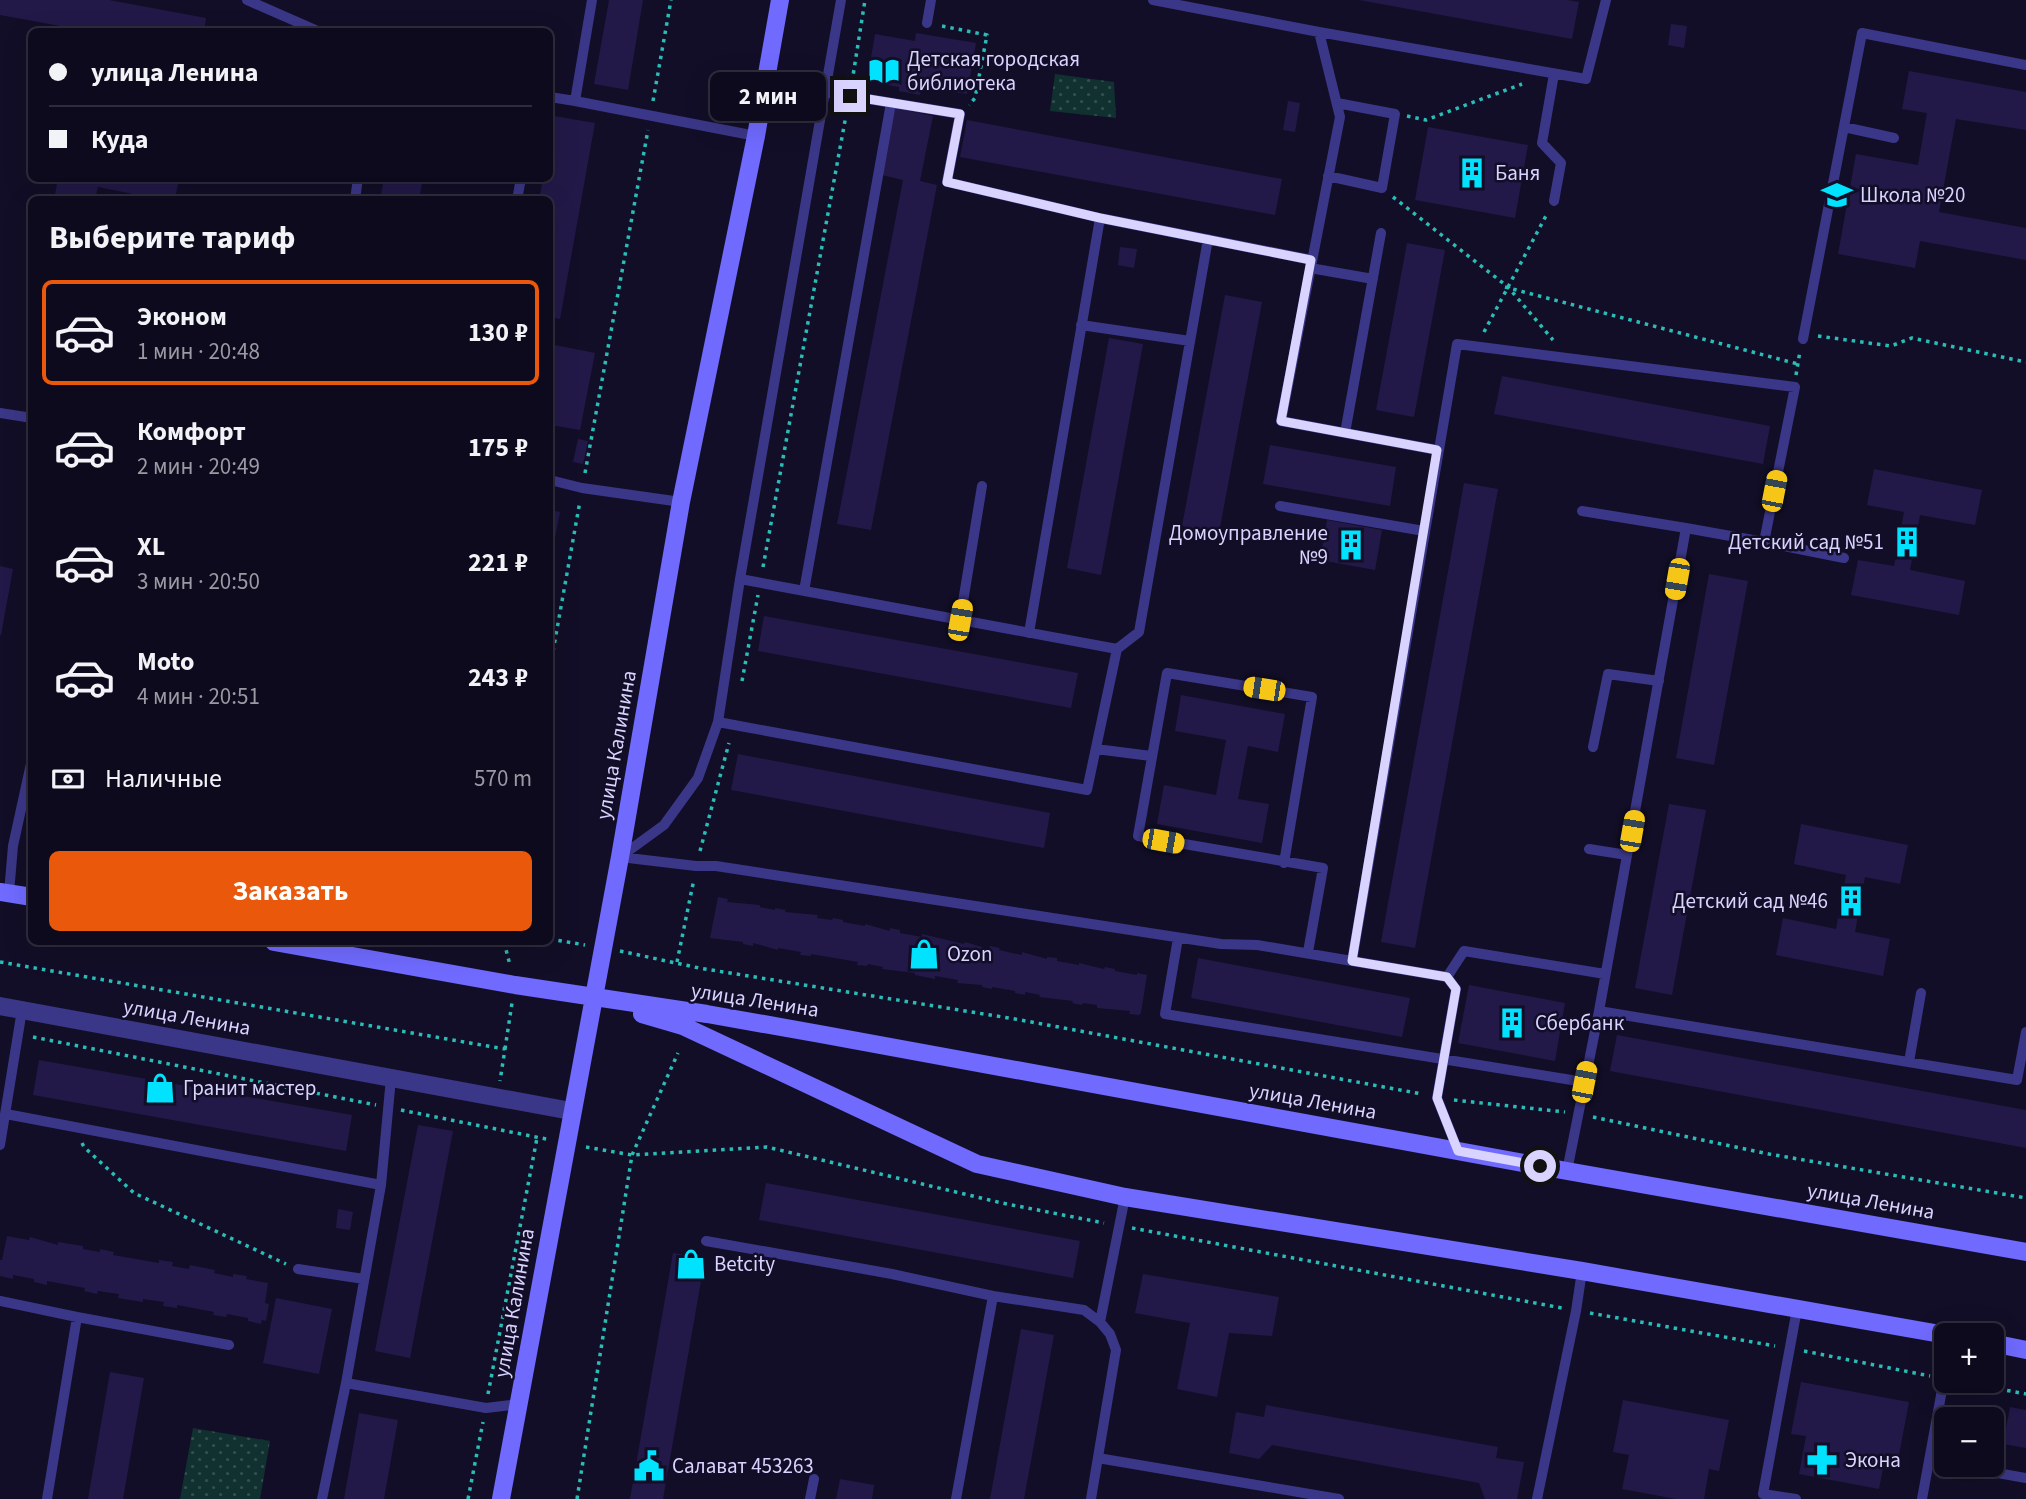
<!DOCTYPE html>
<html lang="ru">
<meta charset="utf-8">
<style>
:root{--surface:#0e0a1d;--page:#1c182a;--text:#f1f3f6;--muted:#9b9aa4;--line:#2e2b3b;--accent:#ea580c}
body{margin:0;font-family:"Source Sans 3",sans-serif;background:var(--page);color:var(--text);height:100vh;display:flex;flex-direction:column;font-size:26px;white-space:nowrap}
*{box-sizing:border-box;margin:0}
p{font-size:23px;color:var(--muted)}
.icon{flex:none;width:38px;height:38px;fill:none;stroke:currentColor;stroke-width:2;stroke-linecap:round;stroke-linejoin:round}
.map{position:relative;flex:1;overflow:hidden}
.panel{position:absolute;left:28px;top:196px;width:525px;height:749px;display:flex;flex-direction:column;background:var(--surface);border-radius:10px;box-shadow:0 7px 28px #0002,0 0 0 2px var(--line)}
.panel>*{flex:none}
.guide{position:absolute;left:28px;top:28px;width:525px;height:154px;border-radius:10px;box-shadow:0 7px 28px #0002,0 0 0 2px var(--line);display:grid;align-content:center;height:154px;padding:0 21px;background:var(--surface)}
.buttons{position:absolute;left:1934px;top:1323px;display:grid;gap:14px}
.buttons a{display:grid;place-items:center;width:70px;height:70px;border-radius:10px;background:var(--surface);box-shadow:0 7px 28px #0002,0 0 0 2px var(--line);font-size:35px}
.end{position:absolute;width:32px;height:32px;margin:-16px;border:9px solid #d9d3ff;background:#111;box-shadow:0 0 0 4px #111}
.from{border-radius:50%}
.bubble{position:absolute;height:49px;border-radius:10px;background:var(--surface);box-shadow:0 7px 28px #0002,0 0 0 2px var(--line);font-size:23px;font-weight:700;line-height:49px;text-align:center}
.car{position:absolute;width:21px;height:42px;margin:-21px -10px;border-radius:9px;box-shadow:0 0 5px 2px #0007;background:linear-gradient(#f5c518 24%,#345 0 40%,#f5c518 0 76%,#345 0 86%,#f5c518 0)}
.guide b{display:flex;align-items:center;gap:24px;height:66px;font-size:26px}
.guide b+b{border-top:2px solid var(--line)}
.guide i{width:18px;height:18px;background:var(--text)}
ul{padding:0;list-style:none}
li{display:flex;align-items:center;gap:21px;height:105px;margin:0 14px 10px;padding:0 7px;border:4px solid transparent;border-radius:10px}
li div{flex:1}
li b{display:block;font-size:26px}
li em{font-style:normal;font-weight:700}
li.active{border-color:var(--accent)}
li>.icon{width:63px;height:63px;stroke-width:1.5}
h2{padding:0 21px;font-size:32px;line-height:84px}
.pay{display:flex;align-items:center;gap:18px;height:77px;padding:0 21px;font-size:26px}
.pay p{margin-inline-start:auto}
.cta{display:flex;gap:14px;margin-top:auto;padding:14px 21px}
.cta a{flex:1;height:80px;border-radius:10px;background:var(--accent);color:#fff;font-size:28px;font-weight:700;line-height:80px;text-align:center}
.map>svg:first-child{display:block}
.grass{fill:url(#grass-dots)}
.building{fill:#231948}
.lines{fill:none;stroke-linecap:round;stroke-linejoin:round}
.path{stroke:#29bdb6;stroke-width:3.5;stroke-dasharray:3.5 5;stroke-linecap:butt}
.lane{stroke:#3b3788;stroke-width:10}
.street{stroke:#3b3788;stroke-width:18}
.secondary{stroke:#706aff;stroke-width:18}
.route{stroke:#d9d3ff;stroke-width:9}
.labels{text-anchor:middle;dominant-baseline:central;stroke-width:5;stroke-linejoin:round;paint-order:stroke}
.poi-label{font-size:21px;fill:#d9d3ff;stroke:#120e27;text-anchor:start}
.street-label{font-size:21px;fill:#d9d3ff;stroke:#120e27}
</style>
<div class="map">
<svg width="2026" height="1499" viewBox="0 0 2026 1499">
<defs>
<pattern id="grass-dots" width="8" height="8" patternUnits="userSpaceOnUse" patternTransform="scale(1.75)"><rect width="8" height="8" fill="#113130"/><path d="M2 2h.1M6 6h.1" fill="none" stroke="#334e4f" stroke-width="1.8" stroke-linecap="round"/></pattern>
</defs>
<rect width="100%" height="100%" fill="#120e27"/>
<path class="grass" d="M 1055,74 L 1114,82 L 1116,118 L 1050,111 Z
M 193,1428 L 270,1441 L 260,1499 L 180,1499 Z"/>
<path class="building" d="M 0,0 L 109,0 L 206,18 L 204,32 L 93,32 L 0,15 Z
M 609,0 L 643,0 L 628,90 L 594,84 Z
M 1359,0 L 1567,0 L 1579,2 L 1572,39 Z
M 1671,24 L 1687,26 L 1684,48 L 1668,45 Z
M 916,33 L 976,43 L 967,94 L 922,87 L 920,95 L 899,91 L 899,87 L 870,82 L 871,76 L 868,75 L 875,34 L 915,41 Z
M 1909,71 L 2026,92 L 2026,130 L 1956,119 L 1939,212 L 2026,228 L 2026,260 L 1920,241 L 1915,268 L 1838,254 L 1856,154 L 1918,165 L 1927,113 L 1902,109 Z
M 1288,101 L 1300,103 L 1295,132 L 1283,130 Z
M 894,108 L 933,116 L 920,181 L 937,185 L 871,530 L 837,524 L 903,180 L 882,175 Z
M 554,116 L 595,123 L 560,319 L 550,317 L 550,200 L 539,200 L 543,178 L 550,178 L 550,143 Z
M 967,120 L 1282,179 L 1275,215 L 960,157 Z
M 1428,127 L 1528,145 L 1515,218 L 1415,200 Z
M 58,178 L 127,178 L 141,181 L 141,178 L 179,178 L 175,200 L 138,200 L 138,195 L 98,187 L 95,200 L 54,200 Z
M 384,178 L 423,178 L 419,200 L 380,200 Z
M 1407,243 L 1445,250 L 1414,417 L 1376,410 Z
M 1120,247 L 1137,249 L 1134,268 L 1118,265 Z
M 1225,295 L 1262,302 L 1219,533 L 1182,526 Z
M 1109,338 L 1143,344 L 1101,575 L 1067,568 Z
M 550,344 L 595,353 L 580,430 L 550,425 Z
M 1502,376 L 1770,426 L 1763,464 L 1494,414 Z
M 578,439 L 588,441 L 583,464 L 573,462 Z
M 1270,445 L 1396,467 L 1390,506 L 1263,484 Z
M 1874,469 L 1982,490 L 1975,525 L 1920,515 L 1910,570 L 1965,581 L 1959,615 L 1851,595 L 1858,560 L 1894,566 L 1904,512 L 1867,505 Z
M 1464,483 L 1498,489 L 1415,948 L 1381,942 Z
M 550,510 L 560,512 L 551,559 L 550,559 Z
M 1327,520 L 1382,530 L 1375,570 L 1320,560 Z
M 0,566 L 13,569 L 1,635 L 0,635 Z
M 1709,574 L 1748,581 L 1714,765 L 1676,758 Z
M 764,616 L 1078,673 L 1071,708 L 758,651 Z
M 1181,695 L 1285,714 L 1278,752 L 1248,746 L 1238,799 L 1269,804 L 1262,843 L 1157,824 L 1164,785 L 1216,795 L 1226,740 L 1175,731 Z
M 738,754 L 1050,813 L 1044,848 L 731,790 Z
M 1669,804 L 1706,810 L 1672,995 L 1635,988 Z
M 1801,824 L 1908,845 L 1900,884 L 1865,877 L 1855,932 L 1890,939 L 1883,976 L 1776,955 L 1783,918 L 1836,929 L 1846,875 L 1794,864 Z
M 718,897 L 728,899 L 727,902 L 760,905 L 760,907 L 775,910 L 775,908 L 786,910 L 785,912 L 818,915 L 817,918 L 832,920 L 833,918 L 843,920 L 843,922 L 865,926 L 865,924 L 890,931 L 890,928 L 900,930 L 900,933 L 922,937 L 922,934 L 964,944 L 965,942 L 989,949 L 990,946 L 1000,948 L 999,950 L 1022,955 L 1022,952 L 1047,959 L 1047,957 L 1057,958 L 1057,961 L 1079,965 L 1079,963 L 1104,969 L 1105,967 L 1115,969 L 1115,971 L 1137,975 L 1137,973 L 1147,975 L 1141,1013 L 1139,1015 L 1129,1014 L 1130,1011 L 1097,1008 L 1097,1005 L 1083,1003 L 1082,1005 L 1072,1003 L 1073,1001 L 1039,997 L 1040,995 L 1025,992 L 1025,995 L 1015,993 L 1015,991 L 992,987 L 992,989 L 982,987 L 982,985 L 957,983 L 958,980 L 935,976 L 935,979 L 915,975 L 915,973 L 882,969 L 883,967 L 868,964 L 867,966 L 857,965 L 858,962 L 811,954 L 811,956 L 800,955 L 801,952 L 778,948 L 778,950 L 753,943 L 753,946 L 743,944 L 743,942 L 710,938 Z
M 1198,958 L 1410,998 L 1402,1037 L 1191,998 Z
M 1469,985 L 1565,1003 L 1555,1061 L 1458,1043 Z
M 1617,1035 L 2026,1110 L 2026,1148 L 1610,1071 Z
M 39,1060 L 352,1115 L 346,1151 L 33,1095 Z
M 418,1125 L 453,1131 L 410,1358 L 375,1351 Z
M 766,1183 L 1080,1241 L 1073,1278 L 759,1220 Z
M 338,1209 L 353,1212 L 350,1230 L 336,1228 Z
M 7,1236 L 29,1240 L 30,1237 L 58,1245 L 58,1242 L 83,1246 L 83,1249 L 100,1252 L 100,1249 L 114,1252 L 113,1255 L 159,1263 L 159,1260 L 173,1262 L 172,1266 L 189,1269 L 190,1265 L 215,1270 L 214,1273 L 233,1277 L 233,1274 L 247,1276 L 246,1279 L 268,1283 L 265,1303 L 269,1304 L 266,1321 L 262,1320 L 261,1324 L 248,1321 L 248,1318 L 227,1314 L 226,1317 L 213,1315 L 214,1312 L 177,1305 L 177,1308 L 163,1306 L 164,1302 L 143,1299 L 143,1302 L 118,1298 L 119,1294 L 98,1291 L 97,1294 L 84,1291 L 85,1288 L 47,1281 L 47,1285 L 34,1282 L 34,1279 L 13,1275 L 13,1279 L 0,1276 L 0,1260 L 2,1260 Z
M 673,1253 L 705,1258 L 663,1499 L 630,1499 Z
M 1143,1274 L 1279,1297 L 1272,1336 L 1229,1333 L 1217,1397 L 1177,1389 L 1190,1323 L 1135,1313 Z
M 276,1298 L 332,1309 L 319,1374 L 263,1363 Z
M 1021,1329 L 1054,1335 L 1024,1499 L 990,1499 Z
M 110,1372 L 144,1378 L 123,1499 L 88,1499 Z
M 1801,1382 L 1909,1402 L 1899,1455 L 1886,1453 L 1879,1489 L 1799,1474 L 1806,1436 L 1791,1434 Z
M 1623,1400 L 1729,1420 L 1719,1471 L 1709,1469 L 1704,1499 L 1676,1499 L 1622,1489 L 1629,1455 L 1613,1452 Z
M 1266,1405 L 1498,1447 L 1496,1458 L 1524,1462 L 1517,1499 L 1485,1499 L 1479,1483 L 1272,1445 L 1259,1459 L 1229,1453 L 1236,1412 L 1264,1417 Z
M 2010,1407 L 2026,1410 L 2026,1448 L 2003,1444 Z
M 359,1413 L 398,1420 L 384,1499 L 344,1499 Z
M 840,1479 L 874,1485 L 872,1499 L 836,1499 Z"/>
<g class="lines">
<path class="path" d="M 942,26 L 987,35 L 975,98 L 969,105
M 852,82 L 865,0
M 653,101 L 671,0
M 1407,116 L 1426,120 L 1522,84
M 1393,197 L 1508,287 L 1553,340
M 1505,287 L 1798,364
M 1484,332 L 1548,212
M 1818,336 L 1891,346 L 1912,338 L 2026,362
M 1796,375 L 1800,351
M 585,473 L 648,130
M 763,567 L 847,110
M 550,668 L 580,501
M 742,681 L 758,595
M 700,851 L 729,743
M 550,939 L 585,945
M 504,942 L 510,965
M 620,951 L 699,968 L 1015,1019 L 1422,1094
M 0,962 L 505,1049 L 500,1081
M 677,962 L 694,879
M 33,1037 L 376,1105
M 505,1049 L 512,1003
M 1454,1100 L 1565,1112
M 401,1110 L 551,1140
M 1593,1117 L 1769,1154 L 2026,1198
M 82,1143 L 84,1147 L 134,1193 L 286,1264
M 586,1147 L 632,1155 L 767,1147 L 1002,1203 L 1104,1223
M 1132,1228 L 1562,1308
M 1590,1313 L 1775,1346
M 1804,1351 L 1930,1376
M 1957,1381 L 2026,1394
M 488,1394 L 537,1138
M 468,1499 L 483,1422
M 577,1499 L 632,1155 L 678,1053"/>
<path class="lane" d="M 247,0 L 320,32
M 592,0 L 575,101 L 756,136
M 1153,0 L 1319,32 L 1340,117 L 1281,421 L 1437,450
M 927,23 L 931,0
M 1319,32 L 1586,79 L 1606,0
M 825,92 L 960,114 L 947,182 L 1100,218 L 1312,260
M 550,97 L 575,101
M 1844,127 L 1894,138
M 1328,176 L 1382,188 L 1395,114 L 1337,103
M 355,200 L 358,178
M 517,200 L 521,178
M 1554,201 L 1561,163 L 1542,143 L 1554,74
M 1310,268 L 1373,279
M 1081,325 L 1190,341
M 1803,339 L 1862,33 L 2026,65
M 0,413 L 32,418
M 1345,433 L 1381,233
M 550,480 L 582,488 L 681,502
M 1280,506 L 1424,531
M 1582,511 L 1686,528
M 1764,542 L 1844,558
M 740,579 L 1117,649
M 804,591 L 891,103
M 960,620 L 982,486
M 1029,633 L 1100,218
M 718,722 L 1087,790 L 1117,649 L 1139,632 L 1208,239
M 1593,747 L 1608,674 L 1659,681
M 1096,749 L 1151,756
M 1589,849 L 1627,855
M 620,857 L 696,866 L 716,866 L 1221,944 L 1257,945 L 1352,961 L 1457,344 L 1795,387 L 1764,542 L 1686,528 L 1599,1011
M 620,857 L 664,825 L 698,778 L 718,722 L 740,579 L 841,0
M 1284,863 L 1312,697 L 1167,673 L 1138,836 L 1323,868 L 1308,952
M 9,893 L 13,846 L 32,759
M 1178,938 L 1165,1014 L 1584,1082
M 1352,961 L 1447,977 L 1456,989 L 1437,1098 L 1458,1151
M 1447,977 L 1464,951 L 1605,974
M 1909,1062 L 1921,993
M 6,1114 L 381,1185 L 391,1078
M 0,1145 L 22,1010
M 1567,1171 L 1599,1011 L 2017,1080 L 2026,1032
M 381,1185 L 346,1383 L 486,1408 L 519,1404
M 706,1241 L 892,1274 L 993,1296
M 298,1269 L 364,1279
M 0,1301 L 77,1317 L 47,1499
M 77,1317 L 229,1345
M 1100,1322 L 1125,1197
M 1098,1458 L 1339,1499
M 1929,1460 L 1946,1463
M 1953,1465 L 2026,1478
M 322,1499 L 346,1383
M 810,1499 L 814,1479
M 956,1499 L 993,1296 L 1084,1310 L 1100,1322 L 1110,1334 L 1116,1350 L 1091,1499
M 1537,1499 L 1576,1311 L 1582,1271
M 1796,1499 L 1763,1494 L 1797,1309
M 1922,1499 L 1946,1368"/>
<path class="street" d="M 0,1006 L 571,1111"/>
<path class="secondary" d="M 0,892 L 32,897
M 274,942 L 515,985 L 707,1014 L 820,1034 L 1567,1171 L 2026,1252
M 642,1014 L 683,1026 L 977,1164 L 1125,1197 L 1582,1271 L 1946,1335
M 1992,1343 L 2026,1350
M 501,1499 L 620,857 L 681,502 L 756,136 L 780,0"/>
</g>
<g class="lines">
<path class="route" d="M 850,96 L 960,114 L 947,182 L 1100,218 L 1311,260 L 1281,421 L 1437,450 L 1352,961 L 1447,977 L 1456,989 L 1437,1098 L 1458,1151 L 1540,1166"/>
</g>
<defs>
<g id="library-bare" transform="scale(2.415)"><path d="M-6-4Q-3-5.5-.7-3.5V5Q-3 3-6 4ZM6-4Q3-5.5 .7-3.5V5Q3 3 6 4Z" fill="#00e2fe" stroke="#120e27" stroke-width="2.5" paint-order="stroke"/></g>
<g id="building-bare" transform="scale(2.415)"><path d="M-4-6H4V6H1V3H-1V6H-4ZM-2.5-4.3h1.7v1.8h-1.7ZM.8-4.3h1.7v1.8H.8ZM-2.5-1h1.7V.8h-1.7ZM.8-1h1.7V.8H.8Z" fill="#00e2fe" stroke="#120e27" stroke-width="2.5" paint-order="stroke"/></g>
<g id="school-bare" transform="scale(2.415)"><path d="M0-5L7-2L0 1L-7-2ZM-4 1L0 2.5L4 1V4Q0 6-4 4Z" fill="#00e2fe" stroke="#120e27" stroke-width="2.5" paint-order="stroke"/></g>
<g id="shop-bare" transform="scale(2.415)"><path d="M-5-2.5h2.3a2.7 3.5 0 0 1 5.4 0H5L5.5 6h-11ZM-1.5-2.5h3a1.5 2.3 0 0 0-3 0Z" fill="#00e2fe" stroke="#120e27" stroke-width="2.5" paint-order="stroke"/></g>
<g id="pharmacy-bare" transform="scale(2.415)"><path d="M-2-6h4v4h4v4h-4v4h-4v-4h-4v-4h4Z" fill="#00e2fe" stroke="#120e27" stroke-width="2.5" paint-order="stroke"/></g>
<g id="civic-bare" transform="scale(2.415)"><path d="M-.6-6.5H3V-4.5H.6V-3L4-1V1h2V6H-6V1h2V-1L-.6-3ZM-1.2 2.5V6h2.4V2.5Z" fill="#00e2fe" stroke="#120e27" stroke-width="2.5" paint-order="stroke"/></g>
</defs>
<g fill-rule="evenodd">
<use href="#library-bare" x="884" y="71"/>
<use href="#building-bare" x="1472" y="173"/>
<use href="#school-bare" x="1837" y="195"/>
<use href="#building-bare" x="1907" y="542"/>
<use href="#building-bare" x="1351" y="545"/>
<use href="#building-bare" x="1851" y="901"/>
<use href="#shop-bare" x="924" y="954"/>
<use href="#building-bare" x="1512" y="1023"/>
<use href="#shop-bare" x="160" y="1088"/>
<use href="#shop-bare" x="691" y="1264"/>
<use href="#pharmacy-bare" x="1822" y="1460"/>
<use href="#civic-bare" x="649" y="1466"/>
</g>
<g class="labels">
<g class="poi-label">
<text x="907" y="59">Детская городская<tspan x="907" dy="24">библиотека</tspan></text>
<text x="1495" y="173">Баня</text>
<text x="1860" y="195">Школа №20</text>
<text x="1328" y="533" text-anchor="end">Домоуправление<tspan x="1328" dy="24">№9</tspan></text>
<text x="1884" y="542" text-anchor="end">Детский сад №51</text>
<text x="1828" y="901" text-anchor="end">Детский сад №46</text>
<text x="947" y="954">Ozon</text>
<text x="1535" y="1023">Сбербанк</text>
<text x="183" y="1088">Гранит мастер</text>
<text x="714" y="1264">Betcity</text>
<text x="1845" y="1460">Экона</text>
<text x="672" y="1466">Салават 453263</text>
</g>
<g class="street-label">
<text transform="translate(616 745) rotate(-80)">улица Калинина</text>
<text transform="translate(755 1000) rotate(9)">улица Ленина</text>
<text transform="translate(187 1017) rotate(10)">улица Ленина</text>
<text transform="translate(1313 1101) rotate(10)">улица Ленина</text>
<text transform="translate(1871 1201) rotate(10)">улица Ленина</text>
<text transform="translate(514 1303) rotate(-80)">улица Калинина</text>
</g>
</g>
</svg>
<div class="buttons">
<a>+</a>
<a>−</a>
</div>
<i class="end from" style="left:1540px;top:1166px"></i>
<i class="end" style="left:850px;top:96px"></i>
<div class="bubble" style="left:710px;top:72px;width:116px">2 мин</div>
<i class="car" style="left:1774px;top:491px;rotate:11deg"></i>
<i class="car" style="left:1677px;top:579px;rotate:190deg"></i>
<i class="car" style="left:960px;top:620px;rotate:10deg"></i>
<i class="car" style="left:1264px;top:689px;rotate:279deg"></i>
<i class="car" style="left:1632px;top:831px;rotate:10deg"></i>
<i class="car" style="left:1163px;top:841px;rotate:100deg"></i>
<i class="car" style="left:1584px;top:1082px;rotate:11deg"></i>
<div class="guide">
<b><i class="from"></i>улица Ленина</b>
<b><i></i>Куда</b>
</div>
<section class="panel">
<h2>Выберите тариф</h2>
<ul>
<li class="active"><svg class="icon" aria-label="car" viewBox="0 0 24 24"><path d="M5 17H2v-5l4-1 3-4h7l3 4 3 1v5h-3M9 17h6M6 11h13"/><circle cx="7" cy="17" r="2"/><circle cx="17" cy="17" r="2"/></svg><div><b>Эконом</b><p>1 мин · 20:48</p></div><em>130 ₽</em></li>
<li><svg class="icon" aria-label="car" viewBox="0 0 24 24"><path d="M5 17H2v-5l4-1 3-4h7l3 4 3 1v5h-3M9 17h6M6 11h13"/><circle cx="7" cy="17" r="2"/><circle cx="17" cy="17" r="2"/></svg><div><b>Комфорт</b><p>2 мин · 20:49</p></div><em>175 ₽</em></li>
<li><svg class="icon" aria-label="car" viewBox="0 0 24 24"><path d="M5 17H2v-5l4-1 3-4h7l3 4 3 1v5h-3M9 17h6M6 11h13"/><circle cx="7" cy="17" r="2"/><circle cx="17" cy="17" r="2"/></svg><div><b>XL</b><p>3 мин · 20:50</p></div><em>221 ₽</em></li>
<li><svg class="icon" aria-label="car" viewBox="0 0 24 24"><path d="M5 17H2v-5l4-1 3-4h7l3 4 3 1v5h-3M9 17h6M6 11h13"/><circle cx="7" cy="17" r="2"/><circle cx="17" cy="17" r="2"/></svg><div><b>Moto</b><p>4 мин · 20:51</p></div><em>243 ₽</em></li>
</ul>
<div class="pay"><svg class="icon" aria-label="cash" viewBox="0 0 24 24"><path d="M3 7h18v10H3z"/><circle cx="12" cy="12" r="2"/></svg>Наличные<p>570 m</p></div>
<div class="cta"><a>Заказать</a></div>
</section>
</div>
